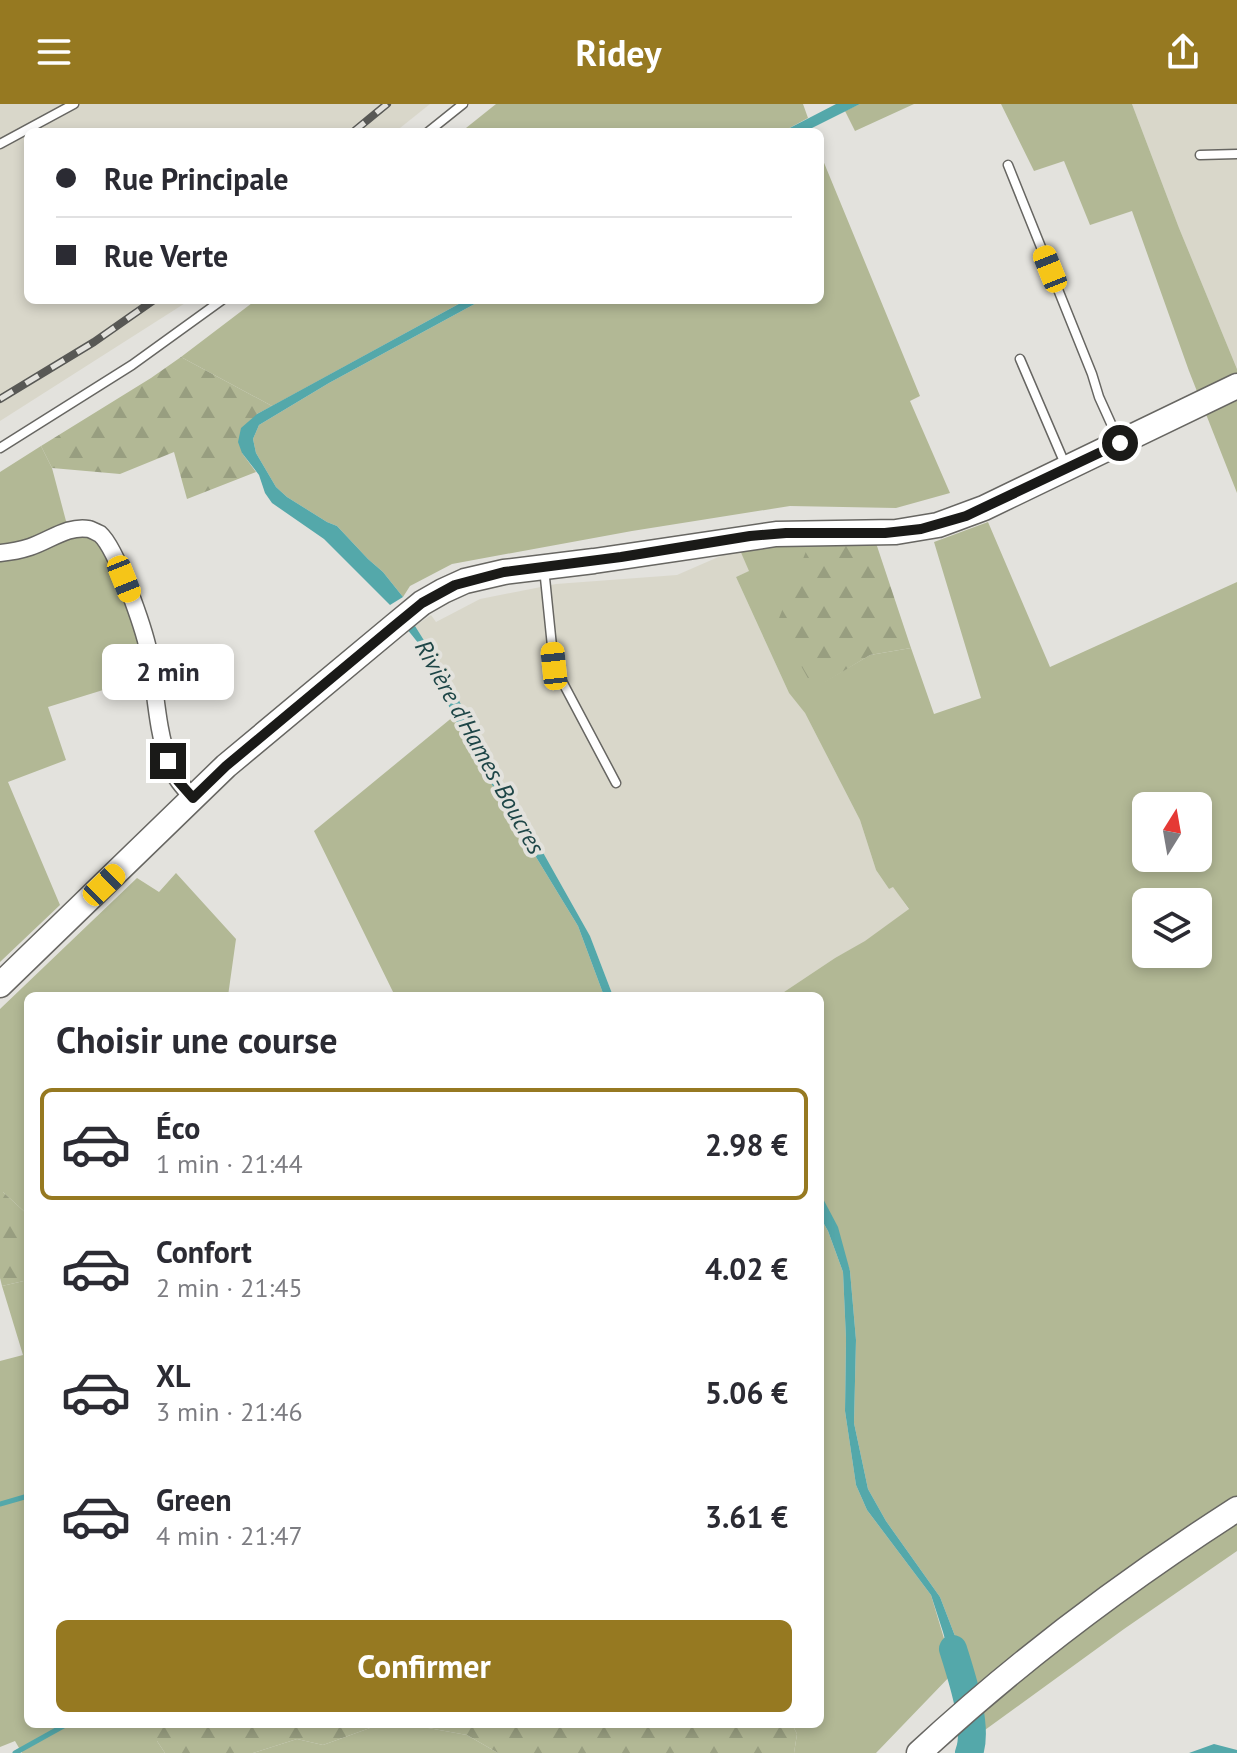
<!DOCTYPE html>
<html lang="fr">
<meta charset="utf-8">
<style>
:root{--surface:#fff;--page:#f2f2f3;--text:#2b2b33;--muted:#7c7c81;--line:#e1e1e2;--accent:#967921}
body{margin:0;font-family:"PT Sans",sans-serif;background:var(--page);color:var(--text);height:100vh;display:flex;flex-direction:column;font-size:30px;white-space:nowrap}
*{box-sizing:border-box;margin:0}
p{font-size:26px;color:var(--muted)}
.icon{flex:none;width:44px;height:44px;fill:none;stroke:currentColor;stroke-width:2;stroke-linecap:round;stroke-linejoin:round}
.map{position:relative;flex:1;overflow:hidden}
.sheet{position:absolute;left:24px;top:888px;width:800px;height:736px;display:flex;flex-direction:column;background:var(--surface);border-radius:12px;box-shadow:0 4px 12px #0003}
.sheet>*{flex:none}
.top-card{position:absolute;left:24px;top:24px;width:800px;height:176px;border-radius:12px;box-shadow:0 4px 12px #0003;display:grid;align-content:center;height:176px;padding:0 32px;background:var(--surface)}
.needle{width:52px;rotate:11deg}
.controls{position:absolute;left:1132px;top:688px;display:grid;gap:16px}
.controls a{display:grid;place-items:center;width:80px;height:80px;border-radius:12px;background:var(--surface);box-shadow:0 4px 12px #0003;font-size:40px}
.end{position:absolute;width:36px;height:36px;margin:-18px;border:10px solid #1a1a18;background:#fff;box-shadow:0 0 0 4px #fff}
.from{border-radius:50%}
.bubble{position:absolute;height:56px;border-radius:12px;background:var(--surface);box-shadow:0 4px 12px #0003;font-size:26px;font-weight:700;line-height:56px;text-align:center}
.car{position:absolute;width:24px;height:48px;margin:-24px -12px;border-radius:10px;box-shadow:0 0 6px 2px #0007;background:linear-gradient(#f5c518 24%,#345 0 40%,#f5c518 0 76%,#345 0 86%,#f5c518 0)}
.top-card b{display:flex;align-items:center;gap:28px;height:76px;font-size:30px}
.top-card b+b{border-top:2px solid var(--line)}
.top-card i{width:20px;height:20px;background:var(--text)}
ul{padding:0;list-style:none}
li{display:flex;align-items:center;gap:24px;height:112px;margin:0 16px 12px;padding:0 16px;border:4px solid transparent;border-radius:12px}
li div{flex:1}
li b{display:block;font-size:30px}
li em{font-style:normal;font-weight:700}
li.current{border-color:var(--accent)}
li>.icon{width:72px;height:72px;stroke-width:1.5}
h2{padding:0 32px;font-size:36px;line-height:96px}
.primary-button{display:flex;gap:16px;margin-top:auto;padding:16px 32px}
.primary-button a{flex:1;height:92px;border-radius:12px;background:var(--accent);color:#fff;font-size:32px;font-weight:700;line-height:92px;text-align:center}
header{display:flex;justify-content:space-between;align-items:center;height:104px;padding:0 32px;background:var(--accent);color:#fff;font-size:36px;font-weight:700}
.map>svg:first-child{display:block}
.built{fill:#d9d7ca}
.grass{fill:#b2b895;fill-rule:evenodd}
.forest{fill:url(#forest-firs)}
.water{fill:#54a8aa}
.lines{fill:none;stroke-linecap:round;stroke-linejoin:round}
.stream{stroke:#54a8aa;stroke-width:5}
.river{stroke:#54a8aa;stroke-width:28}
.lane-casing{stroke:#676662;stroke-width:11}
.street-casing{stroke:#676662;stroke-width:19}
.secondary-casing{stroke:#676662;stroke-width:27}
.lane{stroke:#fff;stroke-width:8}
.street{stroke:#fff;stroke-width:16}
.secondary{stroke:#fff;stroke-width:24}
.rail-casing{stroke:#585855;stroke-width:8}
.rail{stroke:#e3e2dd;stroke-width:5;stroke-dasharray:15;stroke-linecap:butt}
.route{stroke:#1a1a18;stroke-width:10}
.labels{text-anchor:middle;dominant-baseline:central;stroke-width:8;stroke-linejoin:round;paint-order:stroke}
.water-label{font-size:24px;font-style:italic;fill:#1e4647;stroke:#e3e2dd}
</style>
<header><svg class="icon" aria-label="menu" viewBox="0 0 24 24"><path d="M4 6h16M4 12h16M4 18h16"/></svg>Ridey<svg class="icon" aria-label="share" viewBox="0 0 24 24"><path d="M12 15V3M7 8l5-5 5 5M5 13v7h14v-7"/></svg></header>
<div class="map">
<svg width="1237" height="1649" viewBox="0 0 1237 1649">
<defs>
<pattern id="forest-firs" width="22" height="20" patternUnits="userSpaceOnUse" patternTransform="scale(2)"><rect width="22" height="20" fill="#b2b895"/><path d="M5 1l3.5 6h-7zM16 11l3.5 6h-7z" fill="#989e80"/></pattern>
</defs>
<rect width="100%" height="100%" fill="#e3e2dd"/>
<path class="built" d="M 0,0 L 430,0 L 395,28 L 28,28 L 28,196 L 190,196 L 0,317 Z
M 1132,0 L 1237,0 L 1237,265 L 1179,124 Z
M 739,444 L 750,467 L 736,473 L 789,589 L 805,609 L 860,716 L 876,766 L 889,785 L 893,782 L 909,806 L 865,838 L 835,854 L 778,892 L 613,892 L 590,832 L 523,713 L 483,649 L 452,581 L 415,522 L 431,511 L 436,518 L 480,495 L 556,480 L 677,471 Z"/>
<path class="grass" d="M 496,0 L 803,0 L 808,14 L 782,28 L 461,28 Z
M 860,0 L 914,0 L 855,27 L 845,7 Z
M 1001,0 L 1132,0 L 1179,124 L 1237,265 L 1237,389 L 1189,267 L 1132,107 L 1090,121 L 1064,57 L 1034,67 Z
M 820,49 L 920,292 L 910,297 L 950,389 L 896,404 L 790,402 L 632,427 L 452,460 L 410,482 L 403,493 L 383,468 L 368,455 L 337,422 L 327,418 L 287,393 L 276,383 L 256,349 L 253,335 L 259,321 L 329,279 L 482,196 L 820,196 Z
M 256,196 L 466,196 L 272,302 L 181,253 Z
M 41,342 L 52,364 L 66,417 L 101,439 L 139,534 L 142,574 L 48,603 L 66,656 L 8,678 L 60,801 L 0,858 L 0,368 Z
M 988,418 L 1050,563 L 1237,478 L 1237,1447 L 1124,1525 L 978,1631 L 968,1579 L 955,1532 L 940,1493 L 886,1417 L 868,1385 L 854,1319 L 856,1236 L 850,1167 L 820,1089 L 820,892 L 778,892 L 835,854 L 865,837 L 909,805 L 893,783 L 889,785 L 876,766 L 860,716 L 805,609 L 789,589 L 736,473 L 749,467 L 739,444 L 809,440 L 814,584 L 870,551 L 911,544 L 934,610 L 981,594 L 934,438 ZM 1146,702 L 1198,702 L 1198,754 L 1146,754 ZM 1146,798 L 1198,798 L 1198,850 L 1146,850 Z
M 454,612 L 483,666 L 578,822 L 604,892 L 395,892 L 314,727 Z
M 176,769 L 236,835 L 228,892 L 28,892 L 28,1111 L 3,1088 L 0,1088 L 0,905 L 137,774 L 159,788 Z
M 820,1113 L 828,1127 L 843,1168 L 846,1235 L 845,1307 L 856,1381 L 867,1406 L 931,1491 L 954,1568 L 876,1649 L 794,1649 L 797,1630 L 792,1620 L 820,1620 Z
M 28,1176 L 28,1620 L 157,1620 L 157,1637 L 165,1649 L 22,1649 L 15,1637 L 0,1643 L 0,1257 L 23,1251 L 2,1182 Z
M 381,1620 L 406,1620 L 467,1631 L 498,1649 L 253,1649 L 297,1635 L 323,1641 Z"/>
<path class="forest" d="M 181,253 L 272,302 L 257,310 L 242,349 L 256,368 L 187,395 L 174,348 L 120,370 L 52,364 L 41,342 L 151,274 Z
M 876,439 L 911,544 L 870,551 L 814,585 L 777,519 L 809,440 Z
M 0,1088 L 3,1088 L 28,1111 L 28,1176 L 2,1182 L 0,1174 Z
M 157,1620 L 381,1620 L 323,1641 L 297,1635 L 253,1649 L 165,1649 L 157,1637 Z
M 406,1620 L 792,1620 L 797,1630 L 794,1649 L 498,1649 L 467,1631 Z"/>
<path class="water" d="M 836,0 L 860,0 L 804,28 L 782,28 Z
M 466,196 L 482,196 L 329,279 L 259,321 L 253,335 L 256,349 L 276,383 L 287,393 L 327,418 L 337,422 L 368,455 L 383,468 L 403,493 L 390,501 L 324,435 L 272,399 L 265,389 L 259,371 L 242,349 L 238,338 L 241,324 L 257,310 Z
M 415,522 L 452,581 L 483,649 L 523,713 L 590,832 L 613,892 L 604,892 L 578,822 L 483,666 L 456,618 L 423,545 L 407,525 Z
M 820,1089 L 838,1123 L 850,1167 L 856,1236 L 854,1319 L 868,1385 L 886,1417 L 940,1493 L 955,1532 L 968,1579 L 959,1586 L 943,1528 L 931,1491 L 867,1406 L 856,1381 L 845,1307 L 846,1235 L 843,1168 L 828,1127 L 820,1113 Z
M 974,1609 C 977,1623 979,1635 974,1649 L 964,1649 L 968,1628 L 966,1612 Z
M 1214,1640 L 1237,1646 L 1237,1649 L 1189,1649 Z"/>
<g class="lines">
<path class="stream" d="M 0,1400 L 28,1392
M 15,1649 L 67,1620"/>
<path class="river" d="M 953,1545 C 961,1571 979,1623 969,1649"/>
<g class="lane-casing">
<path id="lane" d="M 428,28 L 463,0
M 0,40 L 74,0
M 1200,51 L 1237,50
M 1008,61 L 1092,270 L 1099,293 L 1118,335
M 1020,255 L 1065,360
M 0,344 L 132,261 L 222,196
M 544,464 L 554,562 L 616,679"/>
</g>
<g class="street-casing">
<path id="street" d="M 0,449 C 10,448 21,446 30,443 C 49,437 68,421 89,425 C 92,426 96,428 100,430 C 117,445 144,525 149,549 C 156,586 156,623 169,659 C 174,673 183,683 193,694"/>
</g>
<g class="secondary-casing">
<path id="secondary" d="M 0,881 L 226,662 L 394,522 L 422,499 L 443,487 L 465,477 L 504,468 L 594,457 L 776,430 L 896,428 L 938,421 L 984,404 L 1237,282
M 919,1649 C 1017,1558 1125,1477 1237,1405"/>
</g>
<use href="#lane" class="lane"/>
<use href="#street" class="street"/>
<use href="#secondary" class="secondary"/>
<g class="rail-casing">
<path id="rail" d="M 353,28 L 387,0
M 0,295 L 94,238 L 154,196"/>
</g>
<use href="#rail" class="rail"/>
</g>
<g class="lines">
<path class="route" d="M 168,657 L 178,677 L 193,694 L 226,662 L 394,522 L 422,499 L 455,481 L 504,468 L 621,453 L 750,432 L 786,429 L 885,429 L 921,425 L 966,412 L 1120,339"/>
</g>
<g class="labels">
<g class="water-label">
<text transform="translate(480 643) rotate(61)">Rivière d'Hames-Boucres</text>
</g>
</g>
</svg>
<div class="controls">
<a><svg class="needle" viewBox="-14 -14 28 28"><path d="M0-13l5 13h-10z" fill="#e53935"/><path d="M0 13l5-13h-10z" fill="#7c7c81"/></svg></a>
<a><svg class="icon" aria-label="layers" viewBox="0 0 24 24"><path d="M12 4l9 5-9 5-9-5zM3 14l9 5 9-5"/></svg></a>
</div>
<i class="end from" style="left:1120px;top:339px"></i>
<i class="end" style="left:168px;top:657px"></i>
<div class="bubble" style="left:102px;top:540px;width:132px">2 min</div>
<i class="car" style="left:1050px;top:165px;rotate:338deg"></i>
<i class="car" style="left:124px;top:475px;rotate:158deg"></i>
<i class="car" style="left:554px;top:562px;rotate:354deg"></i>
<i class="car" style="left:104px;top:781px;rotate:46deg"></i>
<div class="top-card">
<b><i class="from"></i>Rue Principale</b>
<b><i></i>Rue Verte</b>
</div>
<section class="sheet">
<h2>Choisir une course</h2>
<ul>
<li class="current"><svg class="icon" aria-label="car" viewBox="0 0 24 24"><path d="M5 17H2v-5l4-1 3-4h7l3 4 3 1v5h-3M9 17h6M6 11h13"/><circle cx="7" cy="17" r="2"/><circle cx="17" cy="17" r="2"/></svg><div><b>Éco</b><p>1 min · 21:44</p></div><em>2.98 €</em></li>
<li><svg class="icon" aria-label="car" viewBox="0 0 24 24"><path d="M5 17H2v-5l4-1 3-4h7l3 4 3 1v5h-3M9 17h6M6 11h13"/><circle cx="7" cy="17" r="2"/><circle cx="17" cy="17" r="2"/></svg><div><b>Confort</b><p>2 min · 21:45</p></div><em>4.02 €</em></li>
<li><svg class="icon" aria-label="car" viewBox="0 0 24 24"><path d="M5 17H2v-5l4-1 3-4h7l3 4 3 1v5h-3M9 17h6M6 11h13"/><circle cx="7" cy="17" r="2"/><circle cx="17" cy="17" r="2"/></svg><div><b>XL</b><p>3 min · 21:46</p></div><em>5.06 €</em></li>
<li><svg class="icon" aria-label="car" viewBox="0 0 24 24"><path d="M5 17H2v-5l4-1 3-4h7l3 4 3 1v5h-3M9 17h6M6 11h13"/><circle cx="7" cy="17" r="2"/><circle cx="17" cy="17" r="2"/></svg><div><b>Green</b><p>4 min · 21:47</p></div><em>3.61 €</em></li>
</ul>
<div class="primary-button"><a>Confirmer</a></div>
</section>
</div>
